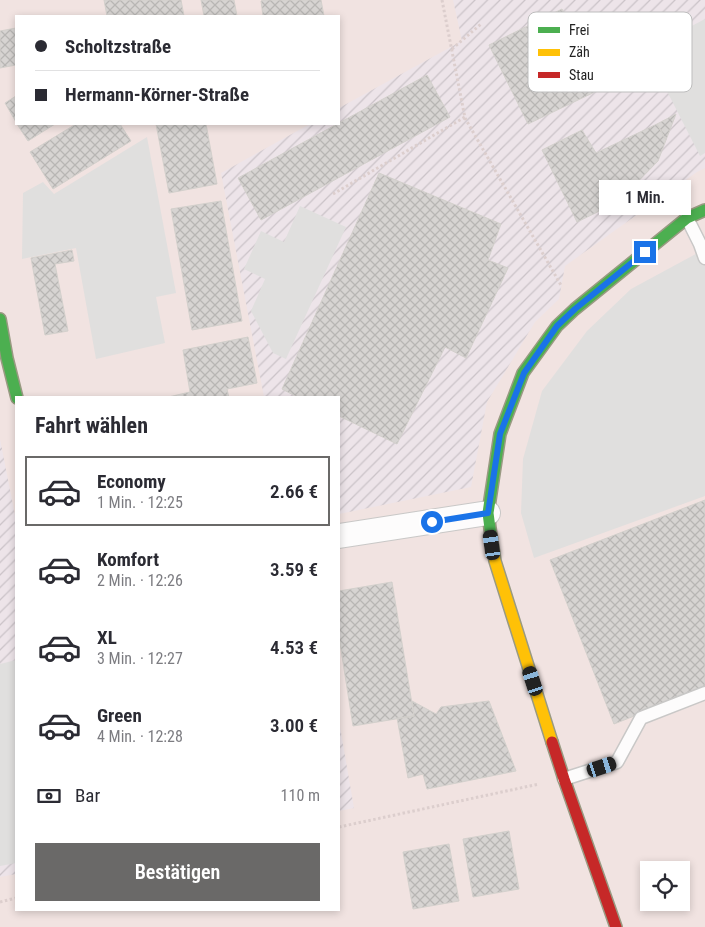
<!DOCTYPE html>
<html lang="de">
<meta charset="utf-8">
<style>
:root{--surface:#fff;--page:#f2f2f3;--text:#2b2b33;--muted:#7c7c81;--line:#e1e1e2;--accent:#6a6968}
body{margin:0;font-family:"Roboto Condensed",sans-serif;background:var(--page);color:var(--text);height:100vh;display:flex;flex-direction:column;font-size:19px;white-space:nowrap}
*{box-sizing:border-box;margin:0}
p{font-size:16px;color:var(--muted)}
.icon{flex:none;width:28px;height:28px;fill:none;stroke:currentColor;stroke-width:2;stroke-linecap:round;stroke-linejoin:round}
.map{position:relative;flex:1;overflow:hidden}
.panel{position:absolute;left:15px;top:396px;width:325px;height:515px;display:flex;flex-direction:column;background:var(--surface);border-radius:0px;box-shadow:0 2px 8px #0003}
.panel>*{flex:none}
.hud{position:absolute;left:15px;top:15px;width:325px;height:110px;border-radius:0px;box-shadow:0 2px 8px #0003;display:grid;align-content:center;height:110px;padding:0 20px;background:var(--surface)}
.fabs{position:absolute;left:640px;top:861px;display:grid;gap:10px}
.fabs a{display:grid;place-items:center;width:50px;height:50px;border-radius:0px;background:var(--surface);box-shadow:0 2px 8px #0003;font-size:25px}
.end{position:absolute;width:22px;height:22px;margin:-11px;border:6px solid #1a73e8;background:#fff;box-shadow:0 0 0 2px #fff}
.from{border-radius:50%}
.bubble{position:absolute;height:35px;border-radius:0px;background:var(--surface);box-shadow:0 2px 8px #0003;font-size:16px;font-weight:600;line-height:35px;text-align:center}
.car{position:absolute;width:15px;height:30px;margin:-15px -8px;border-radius:6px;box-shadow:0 0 4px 1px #0007;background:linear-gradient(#222 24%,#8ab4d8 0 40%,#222 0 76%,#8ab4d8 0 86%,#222 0)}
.hud b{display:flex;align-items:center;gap:18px;height:48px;font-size:19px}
.hud b+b{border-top:1px solid var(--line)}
.hud i{width:12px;height:12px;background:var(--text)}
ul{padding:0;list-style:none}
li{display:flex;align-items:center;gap:15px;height:70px;margin:0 10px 8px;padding:0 10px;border:2px solid transparent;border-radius:0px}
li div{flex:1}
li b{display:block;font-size:19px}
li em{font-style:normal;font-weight:600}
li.active{border-color:var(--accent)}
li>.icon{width:45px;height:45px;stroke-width:1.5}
h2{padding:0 20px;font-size:22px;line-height:60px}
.pay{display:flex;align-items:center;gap:12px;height:55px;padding:0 20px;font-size:19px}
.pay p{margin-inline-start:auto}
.primary-button{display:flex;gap:10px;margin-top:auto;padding:10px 20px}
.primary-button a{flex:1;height:58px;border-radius:0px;background:var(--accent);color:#fff;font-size:20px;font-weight:600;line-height:58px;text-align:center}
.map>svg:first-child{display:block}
.commercial{fill:#f1e3e1;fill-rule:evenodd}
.industrial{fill:url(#industrial-furrows)}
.parking{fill:#e0dfde}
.building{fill:url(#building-cross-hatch);stroke:#d3d0cc}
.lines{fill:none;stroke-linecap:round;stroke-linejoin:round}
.lane-casing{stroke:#c9c8c7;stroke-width:15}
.street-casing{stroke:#c9c8c7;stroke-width:26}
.fast-casing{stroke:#999a82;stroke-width:14}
.slow-casing{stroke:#999a82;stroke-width:14}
.jam-casing{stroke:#999a82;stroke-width:14}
.path{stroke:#dccecd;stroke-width:3;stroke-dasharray:2.5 2.5;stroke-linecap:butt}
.lane{stroke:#fdfcfc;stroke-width:12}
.street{stroke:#fdfcfc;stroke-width:24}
.fast{stroke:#4caf50;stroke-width:11}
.slow{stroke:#ffc107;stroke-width:11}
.jam{stroke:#c62828;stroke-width:11}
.route{stroke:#1a73e8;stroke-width:6}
.key{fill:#fff;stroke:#bdbdbd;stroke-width:1}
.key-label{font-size:14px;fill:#222}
</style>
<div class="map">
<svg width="705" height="927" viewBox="0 0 705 927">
<defs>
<pattern id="industrial-furrows" width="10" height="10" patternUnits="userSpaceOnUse" patternTransform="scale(1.25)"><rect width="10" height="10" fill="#ede4e9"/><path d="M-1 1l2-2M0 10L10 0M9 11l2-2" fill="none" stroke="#cbc3c8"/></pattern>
<pattern id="building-cross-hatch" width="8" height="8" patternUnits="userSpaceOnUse" patternTransform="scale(1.25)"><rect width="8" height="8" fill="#d7d4d2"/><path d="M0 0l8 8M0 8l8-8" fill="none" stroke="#b8b6b4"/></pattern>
</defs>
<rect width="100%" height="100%" fill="#f0eeeb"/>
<path class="commercial" d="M 0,0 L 705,0 L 705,927 L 0,927 ZM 16,16 L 339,16 L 339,124 L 16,124 ZM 16,398 L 339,398 L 339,910 L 16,910 ZM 649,870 L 681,870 L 681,902 L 649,902 Z"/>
<path class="industrial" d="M 453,0 L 705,0 L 705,168 L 697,172 L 565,266 L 559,299 L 535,322 L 487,402 L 471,487 L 339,514 L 339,398 L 264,397 L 221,173 L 310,124 L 339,124 L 339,108 L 462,41 Z
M 0,439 L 16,520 L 16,874 L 0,877 Z
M 339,721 L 354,808 L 339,811 Z"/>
<path class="parking" d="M 705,19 L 705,153 L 700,156 L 646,50 Z
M 147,137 L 176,293 L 156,297 L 165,343 L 96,359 L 76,248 L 22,259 L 23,193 L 43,182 L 54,194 Z
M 300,206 L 346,227 L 286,359 L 273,353 L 251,311 L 265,279 L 244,269 L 261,231 L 284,242 Z
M 705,249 L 705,496 L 534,558 L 521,513 L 523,459 L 542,391 L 587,331 L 631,289 Z
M 16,660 L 16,863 L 0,866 L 0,664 Z"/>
<path class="building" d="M 104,0 L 181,0 L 184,16 L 107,16 Z
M 201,0 L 234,0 L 237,16 L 204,16 Z
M 263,0 L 321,0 L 324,16 L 263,16 L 261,1 Z
M 562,9 L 601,89 L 528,124 L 489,45 Z
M 16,28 L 16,65 L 0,68 L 0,31 Z
M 427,75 L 450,117 L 261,220 L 238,178 Z
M 16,96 L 16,122 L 5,103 Z
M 676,114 L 666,140 L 657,124 Z
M 17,124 L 55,124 L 28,141 Z
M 76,124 L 120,124 L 131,141 L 53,189 L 30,152 Z
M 156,124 L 206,124 L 217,184 L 169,193 Z
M 657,124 L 666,140 L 658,161 L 618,202 L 577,222 L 542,150 L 582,130 L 596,153 Z
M 379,173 L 501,224 L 488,260 L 508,268 L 466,358 L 445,347 L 397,444 L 339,416 L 339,398 L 299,398 L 282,389 Z
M 221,201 L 242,321 L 192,330 L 171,209 Z
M 72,250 L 74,261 L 55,264 L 68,331 L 45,335 L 31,258 Z
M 248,337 L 257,383 L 227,389 L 229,398 L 164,398 L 190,392 L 183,350 Z
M 705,500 L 705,688 L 614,724 L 550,560 Z
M 392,582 L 414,716 L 353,726 L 339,637 L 339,591 Z
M 412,701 L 436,714 L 441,707 L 489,701 L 516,771 L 427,789 L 423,774 L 408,778 L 397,718 L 414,716 Z
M 509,831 L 519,889 L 473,897 L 463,839 Z
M 449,844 L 459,901 L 413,909 L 403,852 Z"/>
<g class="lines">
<g class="lane-casing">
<path id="lane" d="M 687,218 L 700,244 L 705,258
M 564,779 L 617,762 L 641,718 L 705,693"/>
</g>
<g class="street-casing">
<path id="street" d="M 339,536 L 488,513"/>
</g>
<g class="fast-casing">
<path id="fast" d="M 0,319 L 7,358 L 17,398
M 491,536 L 488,513 L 500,434 L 523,373 L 557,326 L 575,309 L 687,218 L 705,210"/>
</g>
<g class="slow-casing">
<path id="slow" d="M 491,536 L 495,561 L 552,742"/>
</g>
<g class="jam-casing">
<path id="jam" d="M 552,742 L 564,779 L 616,927"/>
</g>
<path class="path" d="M 442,0 L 465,118 L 562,287
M 452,49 L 481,24
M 333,194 L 465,117
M 339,827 L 539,784
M 0,902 L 16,898"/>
<use href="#lane" class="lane"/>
<use href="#street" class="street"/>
<use href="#fast" class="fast"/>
<use href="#slow" class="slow"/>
<use href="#jam" class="jam"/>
</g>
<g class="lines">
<path class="route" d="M 432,522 L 488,513 L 500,434 L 524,373 L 557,326 L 575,309 L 645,252"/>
</g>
<rect x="528" y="12" width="164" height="80" rx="8" class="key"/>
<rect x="538" y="27" width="22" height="6" fill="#4caf50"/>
<rect x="538" y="49" width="22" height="7" fill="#ffc107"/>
<rect x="538" y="72" width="22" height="6" fill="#c62828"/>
<g class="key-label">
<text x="569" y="35">Frei</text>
<text x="569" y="57">Zäh</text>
<text x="569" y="80">Stau</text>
</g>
</svg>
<div class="fabs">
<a><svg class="icon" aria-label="locate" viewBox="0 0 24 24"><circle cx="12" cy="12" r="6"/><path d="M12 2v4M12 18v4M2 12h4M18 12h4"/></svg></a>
</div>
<i class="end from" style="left:432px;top:522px"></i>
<i class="end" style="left:645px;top:252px"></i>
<div class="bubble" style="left:599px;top:180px;width:92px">1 Min.</div>
<i class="car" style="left:492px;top:545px;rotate:352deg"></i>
<i class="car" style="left:533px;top:681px;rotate:342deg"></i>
<i class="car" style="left:602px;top:767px;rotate:72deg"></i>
<div class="hud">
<b><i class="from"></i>Scholtzstraße</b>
<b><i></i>Hermann-Körner-Straße</b>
</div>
<section class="panel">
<h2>Fahrt wählen</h2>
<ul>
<li class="active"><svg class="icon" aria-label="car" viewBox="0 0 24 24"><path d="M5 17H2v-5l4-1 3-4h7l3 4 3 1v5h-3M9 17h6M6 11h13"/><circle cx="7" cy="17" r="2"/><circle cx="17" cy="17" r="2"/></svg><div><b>Economy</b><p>1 Min. · 12:25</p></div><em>2.66 €</em></li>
<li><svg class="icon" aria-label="car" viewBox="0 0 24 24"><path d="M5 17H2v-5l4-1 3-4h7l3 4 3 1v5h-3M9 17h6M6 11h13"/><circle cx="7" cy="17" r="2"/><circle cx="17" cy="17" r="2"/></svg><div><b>Komfort</b><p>2 Min. · 12:26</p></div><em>3.59 €</em></li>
<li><svg class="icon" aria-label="car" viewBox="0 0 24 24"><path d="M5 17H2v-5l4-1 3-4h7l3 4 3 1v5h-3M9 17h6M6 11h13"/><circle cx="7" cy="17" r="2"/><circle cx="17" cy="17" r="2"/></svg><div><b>XL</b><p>3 Min. · 12:27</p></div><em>4.53 €</em></li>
<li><svg class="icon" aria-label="car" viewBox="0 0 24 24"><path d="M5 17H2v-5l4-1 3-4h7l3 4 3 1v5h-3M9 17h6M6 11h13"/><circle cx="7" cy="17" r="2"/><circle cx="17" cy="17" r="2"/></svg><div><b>Green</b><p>4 Min. · 12:28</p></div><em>3.00 €</em></li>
</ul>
<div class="pay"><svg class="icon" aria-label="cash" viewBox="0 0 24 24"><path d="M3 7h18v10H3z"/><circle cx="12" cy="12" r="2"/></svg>Bar<p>110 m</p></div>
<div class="primary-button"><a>Bestätigen</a></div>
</section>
</div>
